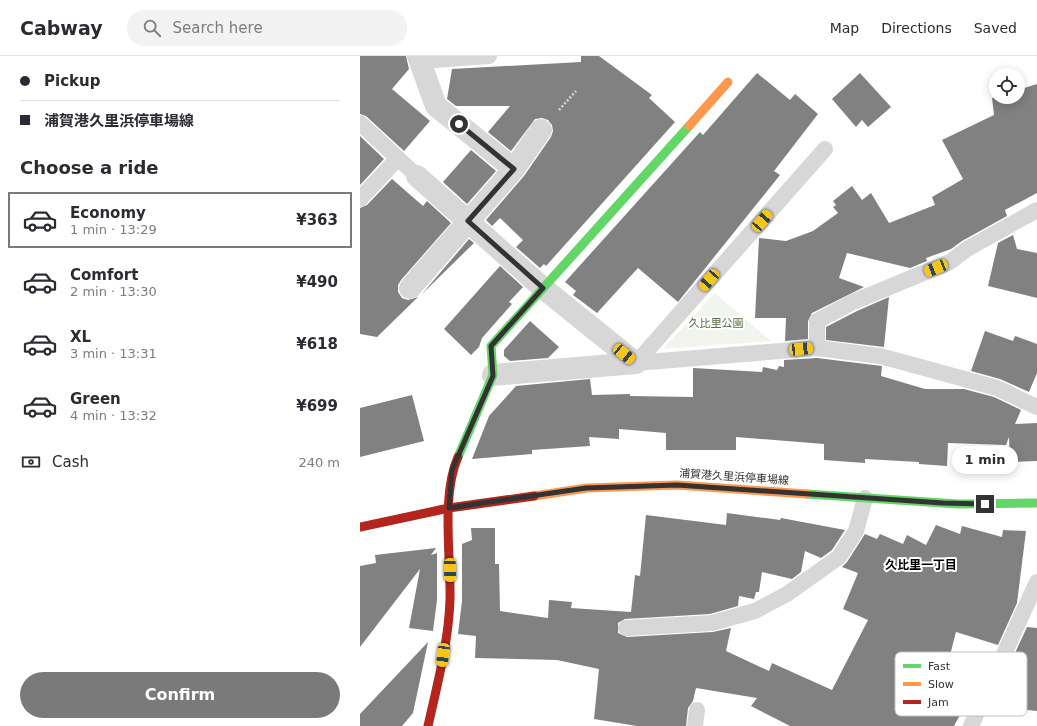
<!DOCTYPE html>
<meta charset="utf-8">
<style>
:root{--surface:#fff;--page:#f2f2f3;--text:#2b2b33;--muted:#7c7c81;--line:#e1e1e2;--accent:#7a7a7a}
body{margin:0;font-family:"DejaVu Sans","Noto Sans JP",sans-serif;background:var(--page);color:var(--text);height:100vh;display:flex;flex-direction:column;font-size:15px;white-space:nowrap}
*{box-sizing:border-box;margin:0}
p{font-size:13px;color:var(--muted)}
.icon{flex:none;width:22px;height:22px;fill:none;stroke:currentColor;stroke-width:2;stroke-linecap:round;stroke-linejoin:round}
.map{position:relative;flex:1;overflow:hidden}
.side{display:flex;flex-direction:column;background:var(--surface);width:360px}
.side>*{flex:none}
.hud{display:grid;align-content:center;height:88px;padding:0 20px;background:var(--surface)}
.fabs{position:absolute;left:629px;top:12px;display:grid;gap:8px}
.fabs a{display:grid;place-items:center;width:36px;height:36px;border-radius:50%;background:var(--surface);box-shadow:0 2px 10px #0003;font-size:20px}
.end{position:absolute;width:18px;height:18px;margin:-9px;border:5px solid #333;background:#fff;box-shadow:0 0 0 2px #fff}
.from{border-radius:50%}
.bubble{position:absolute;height:28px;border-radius:14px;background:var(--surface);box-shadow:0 2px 10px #0003;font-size:13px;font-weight:700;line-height:28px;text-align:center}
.car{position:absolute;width:12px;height:24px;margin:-12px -6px;border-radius:5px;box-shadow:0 0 3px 1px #0007;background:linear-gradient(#f5c518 24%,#345 0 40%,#f5c518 0 76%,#345 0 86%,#f5c518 0)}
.hud b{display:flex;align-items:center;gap:14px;height:38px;font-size:15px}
.hud b+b{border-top:1px solid var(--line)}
.hud i{width:10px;height:10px;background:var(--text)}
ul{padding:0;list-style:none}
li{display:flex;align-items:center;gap:12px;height:56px;margin:0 8px 6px;padding:0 12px;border:2px solid transparent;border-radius:0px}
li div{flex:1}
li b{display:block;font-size:15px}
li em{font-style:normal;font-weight:700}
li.selected{border-color:var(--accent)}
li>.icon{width:36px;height:36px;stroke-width:1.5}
h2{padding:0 20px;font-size:18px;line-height:48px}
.pay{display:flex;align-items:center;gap:10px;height:44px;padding:0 20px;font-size:15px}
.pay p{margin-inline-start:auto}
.primary-button{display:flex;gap:8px;margin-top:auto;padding:8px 20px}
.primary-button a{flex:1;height:46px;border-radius:24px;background:var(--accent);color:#fff;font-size:16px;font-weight:700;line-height:46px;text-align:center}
header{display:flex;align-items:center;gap:24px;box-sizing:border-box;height:56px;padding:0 20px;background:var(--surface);border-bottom:1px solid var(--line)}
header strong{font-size:19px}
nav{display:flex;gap:22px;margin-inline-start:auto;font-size:14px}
.search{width:280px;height:36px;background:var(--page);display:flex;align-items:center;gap:10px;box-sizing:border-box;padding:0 14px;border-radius:22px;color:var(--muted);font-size:15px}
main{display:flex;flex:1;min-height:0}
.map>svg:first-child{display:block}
.park{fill:#f1f5ed}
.building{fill:#818181}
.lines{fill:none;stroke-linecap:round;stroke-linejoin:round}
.path{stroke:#d6d6d6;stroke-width:2.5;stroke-dasharray:2 2;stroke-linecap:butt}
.lane{stroke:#d7d7d7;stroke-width:16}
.street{stroke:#d7d7d7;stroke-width:22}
.fast{stroke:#63d668;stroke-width:9}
.slow{stroke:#ff974d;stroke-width:9}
.jam{stroke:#b3261e;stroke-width:9}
.route{stroke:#333;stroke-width:5}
.labels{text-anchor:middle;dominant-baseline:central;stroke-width:4;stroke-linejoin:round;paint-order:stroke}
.park-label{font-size:11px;fill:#56703f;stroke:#fff}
.street-label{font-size:11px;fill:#333;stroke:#fff}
.neighbourhood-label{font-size:12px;font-weight:bold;fill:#000;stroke:#fff}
.key{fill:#fff;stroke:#c2c2c2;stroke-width:1}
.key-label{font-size:11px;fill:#333}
</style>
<header>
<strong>Cabway</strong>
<div class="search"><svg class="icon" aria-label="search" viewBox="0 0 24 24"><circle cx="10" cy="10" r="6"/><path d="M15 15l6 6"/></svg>Search here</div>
<nav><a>Map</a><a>Directions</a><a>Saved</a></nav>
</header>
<main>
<section class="side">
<div class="hud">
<b><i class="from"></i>Pickup</b>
<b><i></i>浦賀港久里浜停車場線</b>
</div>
<h2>Choose a ride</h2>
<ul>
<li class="selected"><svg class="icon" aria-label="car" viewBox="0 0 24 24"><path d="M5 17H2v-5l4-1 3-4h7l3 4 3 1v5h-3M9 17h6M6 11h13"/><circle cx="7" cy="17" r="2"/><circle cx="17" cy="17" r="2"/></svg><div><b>Economy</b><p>1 min · 13:29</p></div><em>¥363</em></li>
<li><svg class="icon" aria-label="car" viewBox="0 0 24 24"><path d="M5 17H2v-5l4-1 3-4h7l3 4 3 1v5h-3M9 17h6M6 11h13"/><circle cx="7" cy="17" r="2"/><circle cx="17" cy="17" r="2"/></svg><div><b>Comfort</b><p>2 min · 13:30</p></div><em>¥490</em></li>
<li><svg class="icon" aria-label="car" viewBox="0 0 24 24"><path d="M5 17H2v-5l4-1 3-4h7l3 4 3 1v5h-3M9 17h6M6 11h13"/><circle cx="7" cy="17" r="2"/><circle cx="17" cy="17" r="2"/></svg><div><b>XL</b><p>3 min · 13:31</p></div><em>¥618</em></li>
<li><svg class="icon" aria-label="car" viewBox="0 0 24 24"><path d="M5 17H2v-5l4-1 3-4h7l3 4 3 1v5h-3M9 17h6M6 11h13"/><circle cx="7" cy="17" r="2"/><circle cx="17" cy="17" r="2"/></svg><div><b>Green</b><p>4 min · 13:32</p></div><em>¥699</em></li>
</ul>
<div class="pay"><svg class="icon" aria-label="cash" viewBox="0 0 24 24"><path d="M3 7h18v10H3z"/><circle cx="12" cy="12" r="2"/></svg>Cash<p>240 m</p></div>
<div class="primary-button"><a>Confirm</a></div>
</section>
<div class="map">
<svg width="677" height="670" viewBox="0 0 677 670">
<rect width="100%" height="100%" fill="#fff"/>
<path class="park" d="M 355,237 L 411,285 L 303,293 Z"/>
<path class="building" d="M 0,0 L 46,0 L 49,13 L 32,33 L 70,65 L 44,95 L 6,60 L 0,58 Z
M 221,0 L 239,0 L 292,39 L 289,42 L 315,66 L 186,210 L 184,208 L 180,212 L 156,191 L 163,184 L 140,162 L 132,170 L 126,164 L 164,120 L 191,81 L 193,75 L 192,69 L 188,64 L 182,62 L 175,63 L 151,95 L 128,76 L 150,50 L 96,50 L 87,43 L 92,13 L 221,6 Z
M 397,17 L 430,44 L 435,38 L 458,58 L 414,115 L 420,119 L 318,246 L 278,212 L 237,257 L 213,239 L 216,235 L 205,226 L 340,76 L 343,79 Z
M 500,17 L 531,51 L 508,71 L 502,64 L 496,71 L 472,43 Z
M 677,28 L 677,137 L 645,154 L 647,160 L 602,185 L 591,193 L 566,202 L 567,205 L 550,212 L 487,197 L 479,222 L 504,231 L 452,257 L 448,265 L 448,283 L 425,285 L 426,262 L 395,262 L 399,182 L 426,185 L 453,175 L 478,157 L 473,151 L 476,149 L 473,145 L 492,130 L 502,144 L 511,137 L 529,167 L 575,149 L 572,141 L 603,123 L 582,84 L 634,59 L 632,42 L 658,41 L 658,34 Z
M 0,80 L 24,103 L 0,129 Z
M 111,94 L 136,115 L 107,148 L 83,126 Z
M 32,123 L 63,150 L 67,145 L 91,167 L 41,224 L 38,229 L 38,236 L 42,242 L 48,244 L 58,241 L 17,281 L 0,278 L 0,152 L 7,149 Z
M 653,179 L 657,193 L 677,197 L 677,242 L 628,230 L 638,187 Z
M 109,183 L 114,187 L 62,238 Z
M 140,210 L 163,231 L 149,246 L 152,248 L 122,282 L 119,291 L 111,299 L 84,273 Z
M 529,241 L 524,291 L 466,284 L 466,271 L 497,255 Z
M 170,265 L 199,291 L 188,302 L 150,305 L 144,300 L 144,294 Z
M 625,275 L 653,285 L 655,280 L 677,288 L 677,317 L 669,336 L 640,323 L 611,315 Z
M 457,302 L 522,310 L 521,320 L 565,333 L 604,333 L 634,341 L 661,354 L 655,368 L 677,367 L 677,405 L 650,406 L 649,381 L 646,389 L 588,387 L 587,410 L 559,408 L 559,406 L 505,403 L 505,407 L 464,404 L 464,388 L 376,381 L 376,394 L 306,394 L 306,377 L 259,373 L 259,383 L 229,381 L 230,390 L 172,394 L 172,398 L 112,403 L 129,360 L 156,330 L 230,323 L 232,339 L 270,338 L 270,340 L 333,341 L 333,312 L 402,316 L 403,311 L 417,314 L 419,310 L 424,311 L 424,304 Z
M 52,339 L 64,385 L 0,401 L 0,352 Z
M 367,457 L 420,464 L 421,462 L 485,474 L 472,494 L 461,502 L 445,495 L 441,516 L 432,523 L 402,516 L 399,536 L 396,536 L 394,543 L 379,540 L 378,550 L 350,558 L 265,563 L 258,567 L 258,577 L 267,581 L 353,576 L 371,572 L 366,595 L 409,615 L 412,607 L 472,634 L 508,564 L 483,553 L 498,517 L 482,511 L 487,506 L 505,478 L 517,483 L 520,478 L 543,488 L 547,479 L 566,489 L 576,469 L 600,478 L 602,470 L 642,481 L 643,474 L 666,475 L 657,547 L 638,589 L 596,576 L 585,619 L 614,633 L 594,670 L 430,670 L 391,650 L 397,642 L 336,632 L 333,645 L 328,652 L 326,670 L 277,670 L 234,663 L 239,613 L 197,604 L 115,602 L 116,580 L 98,578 L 102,545 L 102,488 L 112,484 L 111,472 L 135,472 L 135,508 L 139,508 L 140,555 L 188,562 L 189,544 L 212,546 L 211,552 L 271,556 L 275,519 L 280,520 L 286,459 L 366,469 Z
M 76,492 L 71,499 L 77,497 L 77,544 L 73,575 L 49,572 L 60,513 L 0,591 L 0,510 L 16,507 L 15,499 Z
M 667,571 L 677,572 L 677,655 L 645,652 L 649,610 Z
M 68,586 L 53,657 L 42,670 L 0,670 L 0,658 Z"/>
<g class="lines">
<path class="path" d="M 199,54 L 216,35"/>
<path class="lane" d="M 60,5 L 129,0
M 0,67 L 57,120
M 0,143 L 38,102
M 457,292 L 457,265 L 493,246 L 590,206 L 607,193 L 677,154
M 276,307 L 457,292 L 520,300 L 568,313 L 637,332 L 677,351
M 276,307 L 465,93
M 266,572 L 352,567 L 395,555 L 427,538 L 479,501 L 496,475 L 505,442
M 335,670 L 337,654
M 611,670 L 677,526"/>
<path class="street" d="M 58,0 L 76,50 L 154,113
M 57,120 L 183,232 L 276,307
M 50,232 L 154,113 L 181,74
M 133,319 L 276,307"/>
<path class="fast" d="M 98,401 L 133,319 L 131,290 L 329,70
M 447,438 L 598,448 L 677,447"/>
<path class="slow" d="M 329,70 L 368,26
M 174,440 L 227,432 L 317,429 L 447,438"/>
<path class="jam" d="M 0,471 L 89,452 L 174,440
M 68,670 C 77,630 89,584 90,543 C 91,501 81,439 98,401"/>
</g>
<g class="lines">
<path class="route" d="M 99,68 L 154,113 L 108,165 L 183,232 L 131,290 L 133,320 L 92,414 L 89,452 L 226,432 L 317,429 L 583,447 L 625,448"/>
</g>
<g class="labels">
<g class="park-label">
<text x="356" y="267">久比里公園</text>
</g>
<g class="street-label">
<text transform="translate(374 421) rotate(4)">浦賀港久里浜停車場線</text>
</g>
<g class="neighbourhood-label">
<text x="561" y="509">久比里一丁目</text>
</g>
</g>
<rect x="535" y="596" width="132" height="64" rx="6" class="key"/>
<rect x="543" y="608" width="18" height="4" fill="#63d668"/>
<rect x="543" y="626" width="18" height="4" fill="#ff974d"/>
<rect x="543" y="644" width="18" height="4" fill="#b3261e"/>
<g class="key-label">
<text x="568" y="614">Fast</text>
<text x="568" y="632">Slow</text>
<text x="568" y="650">Jam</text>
</g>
</svg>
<div class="fabs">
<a><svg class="icon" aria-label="locate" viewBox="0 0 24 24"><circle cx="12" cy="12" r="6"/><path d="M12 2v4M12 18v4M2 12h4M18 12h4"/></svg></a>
</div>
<i class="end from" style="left:99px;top:68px"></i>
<i class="end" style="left:625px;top:448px"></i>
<div class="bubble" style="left:592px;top:390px;width:66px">1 min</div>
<i class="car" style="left:402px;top:165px;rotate:41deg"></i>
<i class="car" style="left:576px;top:212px;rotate:248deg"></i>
<i class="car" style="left:349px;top:224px;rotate:221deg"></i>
<i class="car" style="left:441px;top:293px;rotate:84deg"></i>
<i class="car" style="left:264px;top:298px;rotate:129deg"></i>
<i class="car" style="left:90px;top:514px;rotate:179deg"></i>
<i class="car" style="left:83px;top:599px;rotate:188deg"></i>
</div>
</main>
